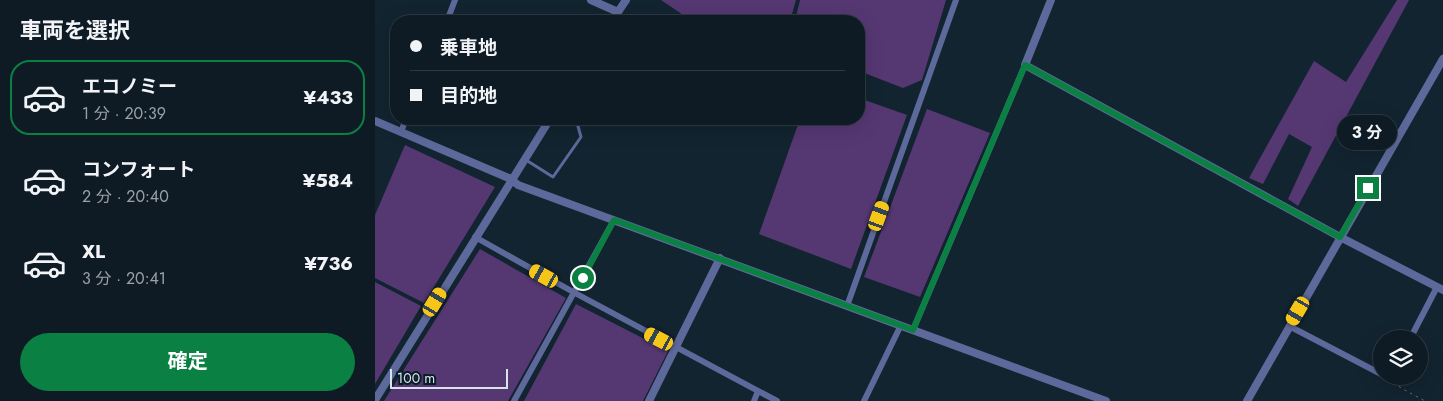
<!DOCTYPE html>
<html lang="ja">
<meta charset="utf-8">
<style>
:root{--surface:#0e1b24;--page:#17242c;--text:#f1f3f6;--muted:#9ba1a6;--line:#2e3941;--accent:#0b8043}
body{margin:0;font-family:Jost,"Noto Sans JP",sans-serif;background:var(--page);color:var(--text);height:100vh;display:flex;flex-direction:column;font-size:19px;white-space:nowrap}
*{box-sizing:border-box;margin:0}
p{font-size:16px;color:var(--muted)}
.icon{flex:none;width:28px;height:28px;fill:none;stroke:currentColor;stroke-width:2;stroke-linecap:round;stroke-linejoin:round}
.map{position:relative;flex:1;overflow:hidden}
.panel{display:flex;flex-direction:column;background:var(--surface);width:375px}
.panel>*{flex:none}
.banner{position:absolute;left:15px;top:15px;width:475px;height:110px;border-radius:20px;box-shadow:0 5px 20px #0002,0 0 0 1px var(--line);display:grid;align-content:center;height:110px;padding:0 20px;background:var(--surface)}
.controls{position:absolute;left:998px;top:330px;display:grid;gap:10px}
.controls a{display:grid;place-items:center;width:55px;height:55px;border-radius:50%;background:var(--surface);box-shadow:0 5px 20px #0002,0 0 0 1px var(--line);font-size:25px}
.scale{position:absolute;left:15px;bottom:12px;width:118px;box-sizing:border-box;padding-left:5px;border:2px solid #d7e2ea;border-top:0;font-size:14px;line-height:18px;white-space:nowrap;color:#d7e2ea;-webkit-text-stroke:4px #091b26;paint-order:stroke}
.end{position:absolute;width:22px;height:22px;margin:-11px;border:6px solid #0b8043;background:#fff;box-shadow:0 0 0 2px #fff}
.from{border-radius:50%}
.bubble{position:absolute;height:35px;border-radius:18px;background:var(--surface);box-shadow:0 5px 20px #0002,0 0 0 1px var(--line);font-size:16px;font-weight:700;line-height:35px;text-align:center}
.car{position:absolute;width:15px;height:30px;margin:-15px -8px;border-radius:6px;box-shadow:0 0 4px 1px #0007;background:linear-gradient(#f5c518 24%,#345 0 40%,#f5c518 0 76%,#345 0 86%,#f5c518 0)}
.banner b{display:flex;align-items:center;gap:18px;height:48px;font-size:19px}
.banner b+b{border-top:1px solid var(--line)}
.banner i{width:12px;height:12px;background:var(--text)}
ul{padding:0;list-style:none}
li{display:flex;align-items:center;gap:15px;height:75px;margin:0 10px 8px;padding:0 10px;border:2px solid transparent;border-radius:20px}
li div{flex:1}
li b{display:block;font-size:19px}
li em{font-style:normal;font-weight:700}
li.active{border-color:var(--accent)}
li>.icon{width:45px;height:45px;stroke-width:1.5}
h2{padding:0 20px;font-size:22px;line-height:60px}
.button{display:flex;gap:10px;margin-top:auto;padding:10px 20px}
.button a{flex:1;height:58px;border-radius:30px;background:var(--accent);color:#fff;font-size:20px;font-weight:700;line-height:58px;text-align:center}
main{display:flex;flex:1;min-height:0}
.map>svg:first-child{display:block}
.green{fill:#553772}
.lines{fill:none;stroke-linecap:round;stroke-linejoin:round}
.path{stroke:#5f6e79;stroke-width:1;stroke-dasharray:2.5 4;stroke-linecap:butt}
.service{stroke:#5d699b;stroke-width:3}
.minor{stroke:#5d699b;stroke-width:6}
.tertiary{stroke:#5d699b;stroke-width:8}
.route{stroke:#0b8043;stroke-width:6}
</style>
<main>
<section class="panel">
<h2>車両を選択</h2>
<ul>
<li class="active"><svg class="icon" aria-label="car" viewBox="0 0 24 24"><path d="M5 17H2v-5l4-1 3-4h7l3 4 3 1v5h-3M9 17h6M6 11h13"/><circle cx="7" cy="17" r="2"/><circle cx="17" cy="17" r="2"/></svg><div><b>エコノミー</b><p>1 分 · 20:39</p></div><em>¥433</em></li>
<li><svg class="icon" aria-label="car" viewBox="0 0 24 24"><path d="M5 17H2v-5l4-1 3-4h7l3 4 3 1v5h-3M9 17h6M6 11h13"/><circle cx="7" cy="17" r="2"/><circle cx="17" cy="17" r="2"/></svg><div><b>コンフォート</b><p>2 分 · 20:40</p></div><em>¥584</em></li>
<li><svg class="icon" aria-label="car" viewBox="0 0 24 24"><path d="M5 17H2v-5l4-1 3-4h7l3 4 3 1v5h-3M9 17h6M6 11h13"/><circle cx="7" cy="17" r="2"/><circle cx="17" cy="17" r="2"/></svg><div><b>XL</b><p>3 分 · 20:41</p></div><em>¥736</em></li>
</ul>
<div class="button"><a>確定</a></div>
</section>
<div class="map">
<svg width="1068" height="401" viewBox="0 0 1068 401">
<rect width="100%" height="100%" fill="#122430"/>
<path class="green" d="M 286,0 L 421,0 L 415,21 L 317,21 Z
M 425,0 L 571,0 L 547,80 L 528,88 L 484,71 L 484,21 L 420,21 Z
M 1022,0 L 1034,0 L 923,206 L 913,199 L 937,147 L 914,134 L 888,184 L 874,178 L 939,61 L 971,82 Z
M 484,98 L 532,115 L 476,269 L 384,234 L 425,119 L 484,119 Z
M 552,109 L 615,133 L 545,297 L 489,277 Z
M 30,145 L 120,187 L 49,303 L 0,278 L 0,215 Z
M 105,249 L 191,298 L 133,401 L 9,401 Z
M 0,282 L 46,306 L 0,384 Z
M 201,304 L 293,351 L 268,401 L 149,401 Z"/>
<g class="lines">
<path class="path" d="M 1019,382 L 1026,388 L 1050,401"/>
<path class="service" d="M 151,160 L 178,177 L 206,137 L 201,119"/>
<path class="minor" d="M 72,21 L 80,0
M 26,132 L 31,119
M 100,237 L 200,293 L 402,401
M 472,306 L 581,0
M 914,326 L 1006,374
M 538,330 L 650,65
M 1035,339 L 1062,287
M 1010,376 L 1014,378 L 1015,376
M 139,401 L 239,220
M 379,401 L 383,391
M 489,401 L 526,325"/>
<path class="tertiary" d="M 216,0 L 243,12
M 676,0 L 650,65 L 965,237 L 1068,290
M 237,21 L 251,0
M 0,121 L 136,179 L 143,185 L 731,401
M 0,400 L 175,119
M 274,401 L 345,258
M 872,401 L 1068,59"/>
</g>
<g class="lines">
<path class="route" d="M 208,278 L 239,220 L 538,330 L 650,65 L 965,237 L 993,188"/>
</g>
</svg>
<div class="controls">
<a><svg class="icon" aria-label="layers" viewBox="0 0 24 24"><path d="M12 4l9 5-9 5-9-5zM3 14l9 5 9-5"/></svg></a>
</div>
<div class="scale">100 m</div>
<i class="end from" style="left:208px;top:278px"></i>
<i class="end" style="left:993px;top:188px"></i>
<div class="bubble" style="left:962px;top:115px;width:60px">3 分</div>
<i class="car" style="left:504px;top:216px;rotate:20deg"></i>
<i class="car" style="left:169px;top:276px;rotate:299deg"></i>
<i class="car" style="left:60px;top:302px;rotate:31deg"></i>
<i class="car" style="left:923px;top:311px;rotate:210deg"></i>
<i class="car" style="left:284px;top:339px;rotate:298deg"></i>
<div class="banner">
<b><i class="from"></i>乗車地</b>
<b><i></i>目的地</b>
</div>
</div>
</main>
